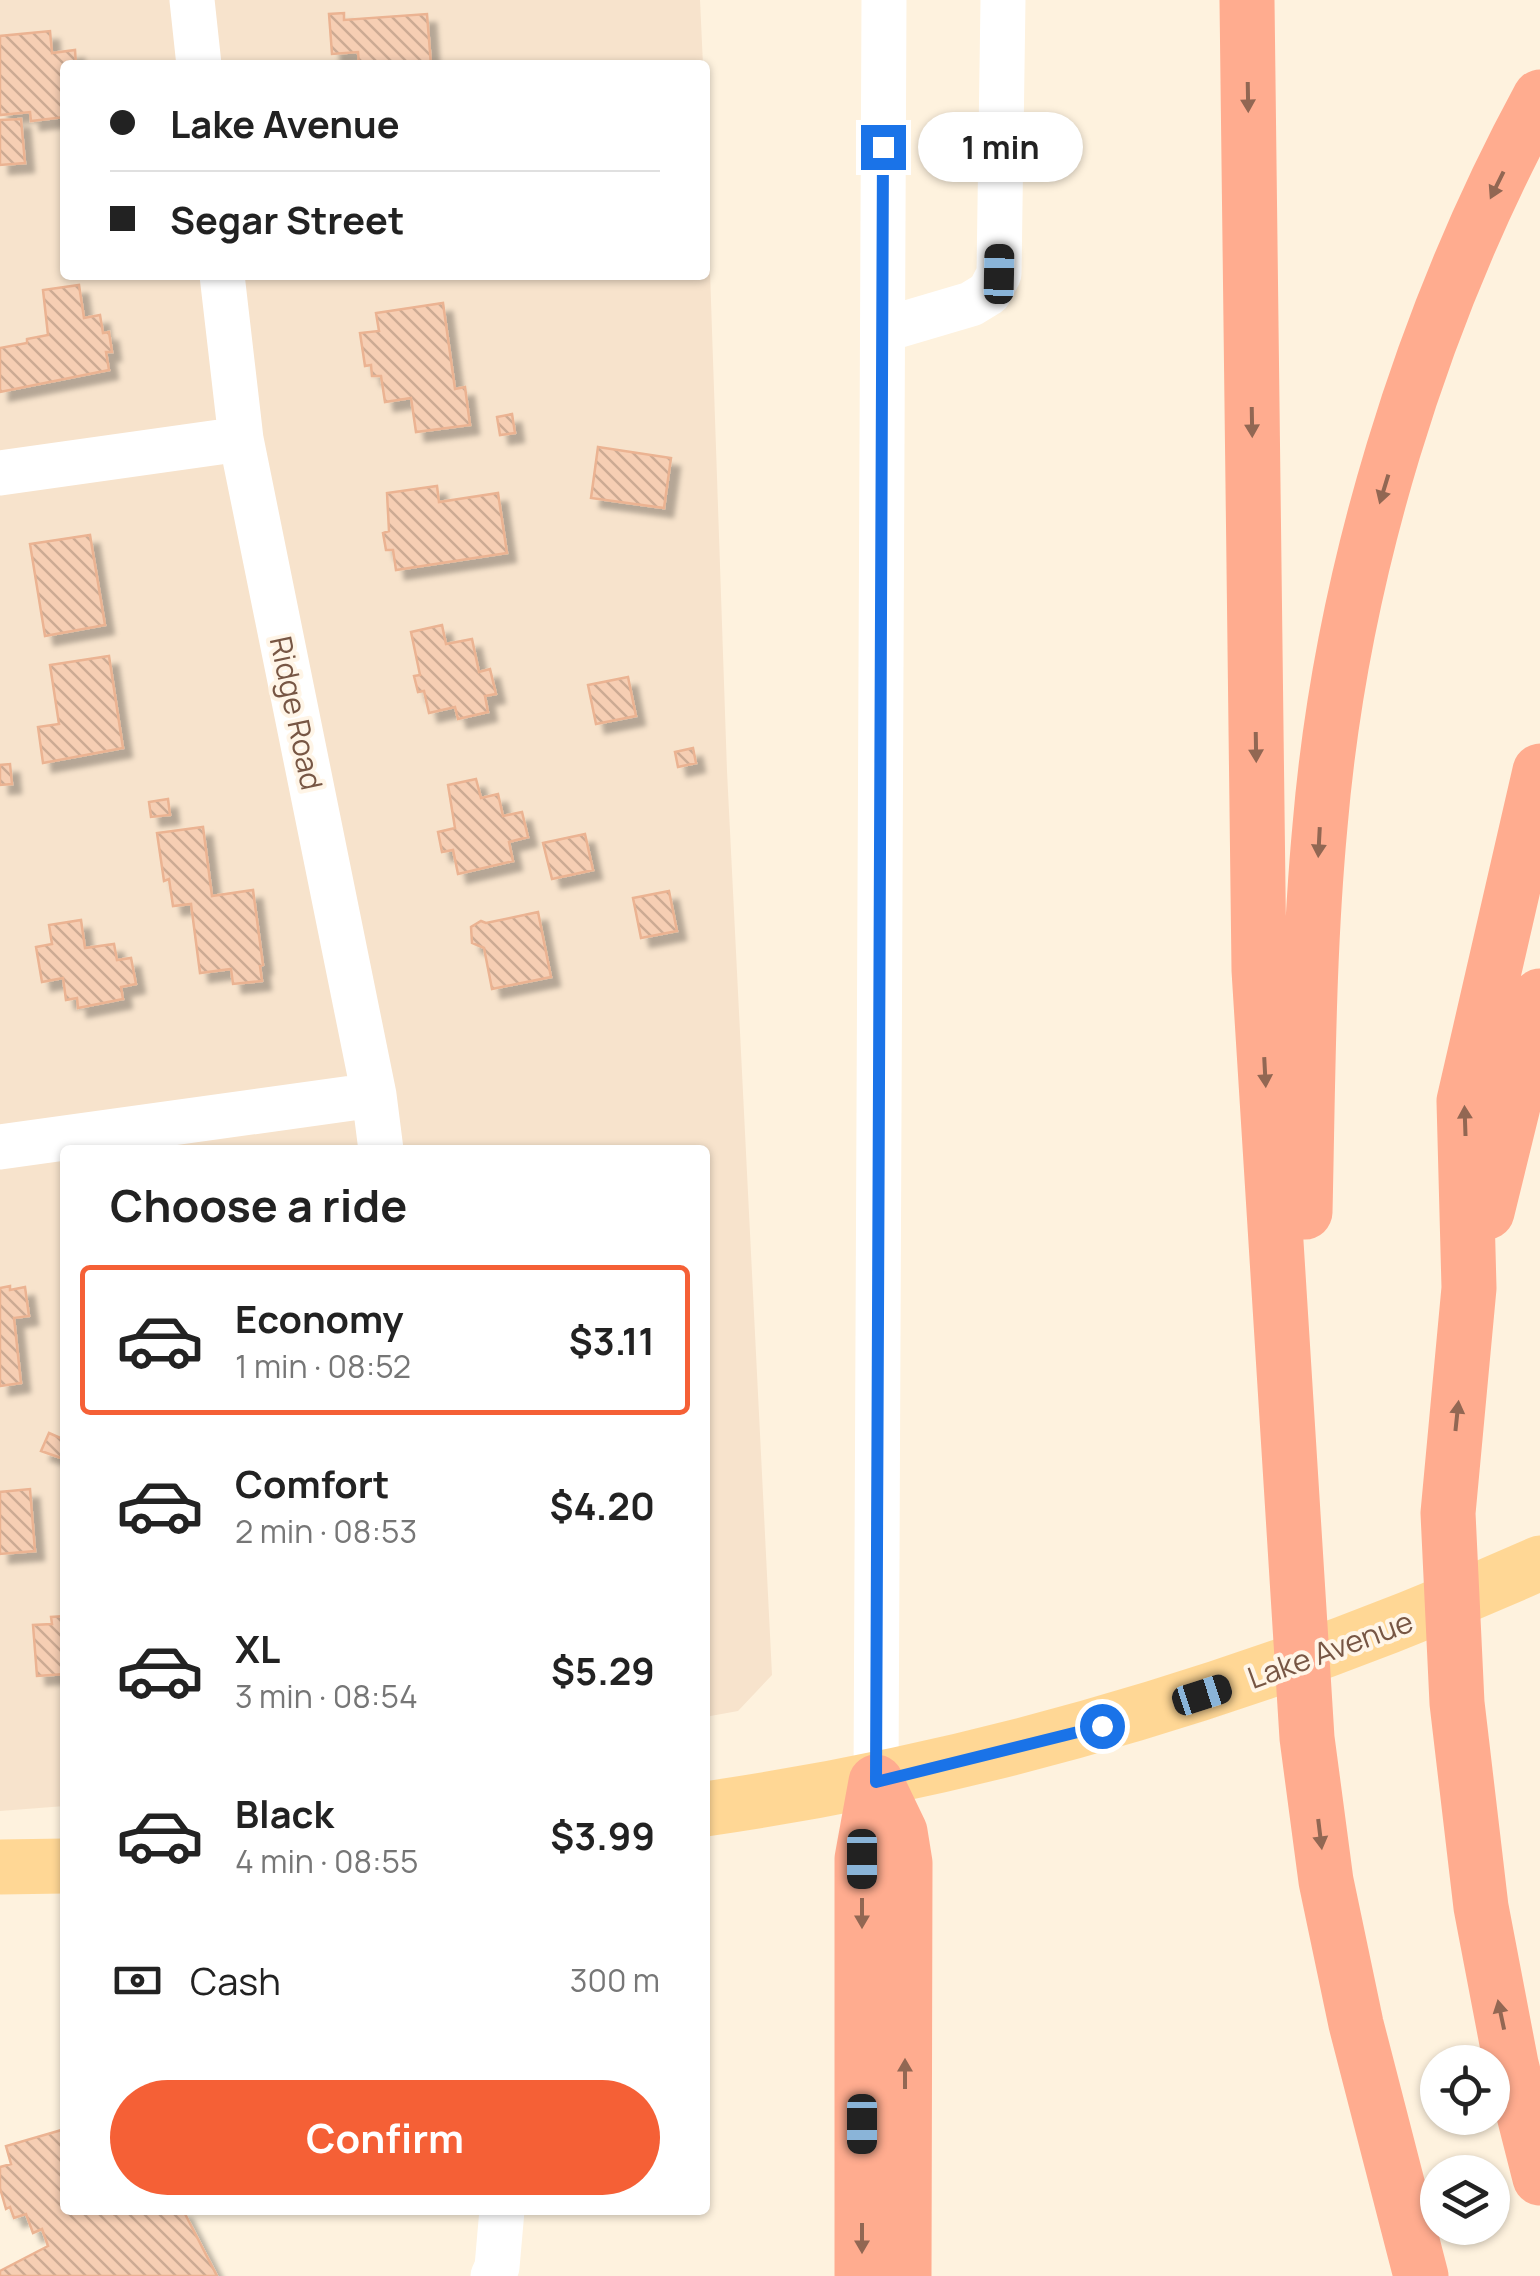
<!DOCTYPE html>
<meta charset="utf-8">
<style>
:root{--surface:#fff;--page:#f2f2f2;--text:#222;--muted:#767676;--line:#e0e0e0;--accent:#f56036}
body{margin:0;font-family:Manrope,sans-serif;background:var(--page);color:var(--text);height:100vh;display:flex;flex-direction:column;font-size:38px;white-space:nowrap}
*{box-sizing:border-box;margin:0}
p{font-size:32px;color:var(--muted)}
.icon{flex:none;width:55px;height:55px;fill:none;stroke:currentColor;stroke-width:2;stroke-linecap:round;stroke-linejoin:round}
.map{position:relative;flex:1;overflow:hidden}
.side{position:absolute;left:60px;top:1145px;width:650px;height:1070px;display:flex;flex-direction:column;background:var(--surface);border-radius:10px;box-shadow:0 2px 8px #0004}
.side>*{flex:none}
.top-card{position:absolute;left:60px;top:60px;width:650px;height:220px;border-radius:10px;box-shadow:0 2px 8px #0004;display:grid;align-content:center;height:220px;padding:0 50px;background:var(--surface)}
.tools{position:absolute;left:1420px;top:2045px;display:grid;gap:20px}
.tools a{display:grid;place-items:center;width:90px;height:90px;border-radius:50%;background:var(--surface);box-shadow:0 2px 8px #0004;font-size:50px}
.end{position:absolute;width:45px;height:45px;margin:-22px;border:12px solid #1a73e8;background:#fff;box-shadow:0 0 0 5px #fff}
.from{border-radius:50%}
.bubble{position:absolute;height:70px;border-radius:35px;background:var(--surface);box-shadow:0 2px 8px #0004;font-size:32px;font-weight:700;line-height:70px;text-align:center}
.car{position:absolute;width:30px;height:60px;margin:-30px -15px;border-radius:12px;box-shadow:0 0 8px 2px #0007;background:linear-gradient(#222 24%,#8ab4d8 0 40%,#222 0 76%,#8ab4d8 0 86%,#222 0)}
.top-card b{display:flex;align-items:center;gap:35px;height:95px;font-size:38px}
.top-card b+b{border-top:2px solid var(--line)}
.top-card i{width:25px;height:25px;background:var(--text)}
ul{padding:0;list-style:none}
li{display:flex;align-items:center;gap:30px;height:150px;margin:0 20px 15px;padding:0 30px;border:5px solid transparent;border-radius:10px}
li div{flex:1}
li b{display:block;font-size:38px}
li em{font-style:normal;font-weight:700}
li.active{border-color:var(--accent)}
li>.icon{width:90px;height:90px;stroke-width:1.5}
h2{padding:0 50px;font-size:45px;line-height:120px}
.pay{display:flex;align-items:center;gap:25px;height:110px;padding:0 50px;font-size:38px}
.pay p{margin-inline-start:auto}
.action{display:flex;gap:20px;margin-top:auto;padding:20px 50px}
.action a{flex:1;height:115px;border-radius:60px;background:var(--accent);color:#fff;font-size:40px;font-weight:700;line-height:115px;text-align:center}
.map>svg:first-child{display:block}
.residential{fill:#f7e3cc}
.building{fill:url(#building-back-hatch);stroke:#ebb392;stroke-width:2.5;filter:url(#shadow)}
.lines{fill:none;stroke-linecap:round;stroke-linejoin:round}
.minor{stroke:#fff;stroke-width:45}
.major{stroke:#ffd795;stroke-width:55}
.highway{stroke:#ffac8f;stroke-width:55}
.oneway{fill:#926753}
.route{stroke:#1a73e8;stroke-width:12}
.labels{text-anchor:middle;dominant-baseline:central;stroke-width:8;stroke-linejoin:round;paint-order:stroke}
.street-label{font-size:30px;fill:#775644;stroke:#fff5e7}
</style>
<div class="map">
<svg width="1540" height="2276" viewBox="0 0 1540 2276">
<defs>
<pattern id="building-back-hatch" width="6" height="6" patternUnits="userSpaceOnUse" patternTransform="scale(2.5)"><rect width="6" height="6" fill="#f6ceb3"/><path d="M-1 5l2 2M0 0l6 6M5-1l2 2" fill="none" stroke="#ccaa93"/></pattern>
<filter id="shadow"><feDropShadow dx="9" dy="9" stdDeviation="2.5" flood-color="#0004"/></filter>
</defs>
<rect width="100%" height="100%" fill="#fef2de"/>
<path class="residential" d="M 0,0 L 700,0 L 703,65 L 65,65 L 65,275 L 705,275 L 705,125 L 727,771 L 772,1675 L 738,1711 L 705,1717 L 705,1150 L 65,1150 L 65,1806 L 0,1811 Z"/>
<path class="building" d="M 344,13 L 344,20 L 427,14 L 431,65 L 359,65 L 358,52 L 332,54 L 329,14 Z
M 50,31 L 52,53 L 75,50 L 76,65 L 65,65 L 65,117 L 31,121 L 30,112 L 0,115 L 0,36 Z
M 21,119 L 25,163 L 0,165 L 0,120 Z
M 79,285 L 84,318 L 100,315 L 103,333 L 109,332 L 112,352 L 106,352 L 109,370 L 0,392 L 0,348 L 27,343 L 27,339 L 48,335 L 43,290 Z
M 443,303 L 455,389 L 465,387 L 470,425 L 416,432 L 411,398 L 385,402 L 381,376 L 372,376 L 371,365 L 365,366 L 360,333 L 379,331 L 376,313 Z
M 512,414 L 515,433 L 500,435 L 497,417 Z
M 598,447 L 671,458 L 664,508 L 591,498 Z
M 437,486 L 439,502 L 498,493 L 507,553 L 396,570 L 393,550 L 386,550 L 383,533 L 389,531 L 387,493 Z
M 90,535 L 105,625 L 45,636 L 30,544 Z
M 442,625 L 446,644 L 472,639 L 479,672 L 490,669 L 496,694 L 485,696 L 488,712 L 458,719 L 455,707 L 429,713 L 424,691 L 418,692 L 414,676 L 420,675 L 411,632 Z
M 109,656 L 123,748 L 43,763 L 38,727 L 59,724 L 50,665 Z
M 628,677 L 636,716 L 596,724 L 588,685 Z
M 693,748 L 696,763 L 678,767 L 675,752 Z
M 10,764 L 12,784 L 0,785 L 0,765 Z
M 476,779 L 481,798 L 498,794 L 503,816 L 522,812 L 528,837 L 509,842 L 513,861 L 458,874 L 453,850 L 442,852 L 438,832 L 455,828 L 448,785 Z
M 168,799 L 170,815 L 151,817 L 149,802 Z
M 203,827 L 212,896 L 253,890 L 263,965 L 260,966 L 262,981 L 233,984 L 231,969 L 200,973 L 191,904 L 173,906 L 169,879 L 164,881 L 157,833 Z
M 585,834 L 593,870 L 552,879 L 543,843 Z
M 669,891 L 677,931 L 641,938 L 633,898 Z
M 538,912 L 551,977 L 492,989 L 484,948 L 472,943 L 471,927 L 481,921 L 486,923 Z
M 81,920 L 85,948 L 114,944 L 117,960 L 131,958 L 136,984 L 121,987 L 123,999 L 78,1008 L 77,998 L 66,1000 L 63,978 L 42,982 L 36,947 L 52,944 L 49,925 Z
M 10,1286 L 10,1290 L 25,1287 L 29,1316 L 14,1318 L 21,1383 L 0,1386 L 0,1288 Z
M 49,1433 L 65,1440 L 61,1458 L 41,1451 Z
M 30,1489 L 35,1551 L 0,1554 L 0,1492 Z
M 65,1616 L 65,1674 L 37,1676 L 33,1625 L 52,1624 L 51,1617 Z
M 65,2129 L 65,2210 L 113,2210 L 114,2214 L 121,2210 L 183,2210 L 217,2276 L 0,2276 L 0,2271 L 48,2246 L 42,2229 L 33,2233 L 26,2214 L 14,2218 L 10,2207 L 6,2209 L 0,2188 L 0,2167 L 11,2164 L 6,2146 Z"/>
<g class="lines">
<path class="minor" d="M 192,0 L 199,65
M 222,275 L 241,439 L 374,1095 L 381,1150
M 883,330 L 971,304 L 989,293 L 999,274 L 1003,0
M 0,473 L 241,439
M 0,1147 L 374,1095
M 876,1782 L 884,0
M 493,2276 L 497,2267 L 502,2210"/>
<path class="major" d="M 705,1809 C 997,1767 1271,1683 1540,1563
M 0,1867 L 65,1866"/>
<path class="highway" d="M 1247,0 L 1259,970 L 1307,1738 L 1326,1881 L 1356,2024 L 1421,2276
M 1540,771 L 1464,1101 L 1469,1288 L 1448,1513 L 1457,1703 L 1481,1907 L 1511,2064 L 1540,2178
M 1305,1212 C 1308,1083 1308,954 1320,826 C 1341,578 1421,316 1540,97
M 1487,1212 L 1540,996
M 876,1782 L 900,1832 L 905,1863 L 904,2276
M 862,2276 L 862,1859 L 876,1782"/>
</g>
<defs><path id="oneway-solid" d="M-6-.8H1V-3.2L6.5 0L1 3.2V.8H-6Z" transform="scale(2.5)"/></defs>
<g class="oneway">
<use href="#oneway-solid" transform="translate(1248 97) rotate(89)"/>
<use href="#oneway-solid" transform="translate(1497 185) rotate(116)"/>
<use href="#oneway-solid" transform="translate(1252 422) rotate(89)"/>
<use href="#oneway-solid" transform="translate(1384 489) rotate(107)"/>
<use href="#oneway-solid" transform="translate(1256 747) rotate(89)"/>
<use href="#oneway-solid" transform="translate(1319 842) rotate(93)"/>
<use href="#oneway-solid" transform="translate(1265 1072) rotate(87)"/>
<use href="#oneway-solid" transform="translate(1465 1121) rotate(-92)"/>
<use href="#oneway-solid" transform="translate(1457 1416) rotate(-84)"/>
<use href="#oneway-solid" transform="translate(1320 1834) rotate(83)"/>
<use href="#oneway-solid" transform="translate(862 1913) rotate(90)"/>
<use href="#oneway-solid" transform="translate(1501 2015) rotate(-102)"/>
<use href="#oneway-solid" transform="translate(905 2074) rotate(-90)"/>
<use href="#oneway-solid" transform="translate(862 2238) rotate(90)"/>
</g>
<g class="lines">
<path class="route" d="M 883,147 L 876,1782 L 1102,1726"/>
</g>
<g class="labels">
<g class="street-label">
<text transform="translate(297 713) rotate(78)">Ridge Road</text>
<text transform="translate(1330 1649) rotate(-20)">Lake Avenue</text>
</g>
</g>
</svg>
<div class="tools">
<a><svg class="icon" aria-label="locate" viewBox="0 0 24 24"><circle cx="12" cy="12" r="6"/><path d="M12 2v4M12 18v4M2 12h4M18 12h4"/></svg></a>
<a><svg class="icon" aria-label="layers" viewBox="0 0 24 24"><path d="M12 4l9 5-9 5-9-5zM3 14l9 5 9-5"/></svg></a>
</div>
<i class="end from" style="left:1102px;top:1726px"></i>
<i class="end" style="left:883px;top:147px"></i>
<div class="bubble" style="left:918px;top:112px;width:165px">1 min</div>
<i class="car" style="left:999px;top:274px;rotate:1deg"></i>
<i class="car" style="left:1202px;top:1695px;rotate:72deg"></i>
<i class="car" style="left:862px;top:1859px;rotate:180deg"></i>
<i class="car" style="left:862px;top:2124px;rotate:180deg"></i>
<div class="top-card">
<b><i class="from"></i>Lake Avenue</b>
<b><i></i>Segar Street</b>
</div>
<section class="side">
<h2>Choose a ride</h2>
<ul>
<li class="active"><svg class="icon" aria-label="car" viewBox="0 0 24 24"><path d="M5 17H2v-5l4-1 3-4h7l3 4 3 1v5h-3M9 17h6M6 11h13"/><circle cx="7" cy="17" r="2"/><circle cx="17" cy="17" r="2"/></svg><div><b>Economy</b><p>1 min · 08:52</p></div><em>$3.11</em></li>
<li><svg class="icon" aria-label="car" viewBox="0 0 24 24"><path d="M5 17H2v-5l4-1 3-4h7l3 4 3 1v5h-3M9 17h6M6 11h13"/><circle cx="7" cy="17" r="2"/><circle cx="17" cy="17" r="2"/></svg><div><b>Comfort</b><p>2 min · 08:53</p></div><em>$4.20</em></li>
<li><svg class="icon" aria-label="car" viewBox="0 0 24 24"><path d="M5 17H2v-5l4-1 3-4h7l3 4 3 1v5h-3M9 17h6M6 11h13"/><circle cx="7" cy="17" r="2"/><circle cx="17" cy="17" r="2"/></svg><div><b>XL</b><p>3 min · 08:54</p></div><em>$5.29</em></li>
<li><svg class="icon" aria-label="car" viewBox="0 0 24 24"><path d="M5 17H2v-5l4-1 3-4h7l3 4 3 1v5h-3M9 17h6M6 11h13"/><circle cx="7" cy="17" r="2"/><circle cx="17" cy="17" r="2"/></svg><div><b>Black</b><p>4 min · 08:55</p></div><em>$3.99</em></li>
</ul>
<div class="pay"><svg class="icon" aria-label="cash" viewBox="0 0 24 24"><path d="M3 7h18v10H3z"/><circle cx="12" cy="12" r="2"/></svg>Cash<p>300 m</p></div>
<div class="action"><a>Confirm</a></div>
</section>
</div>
